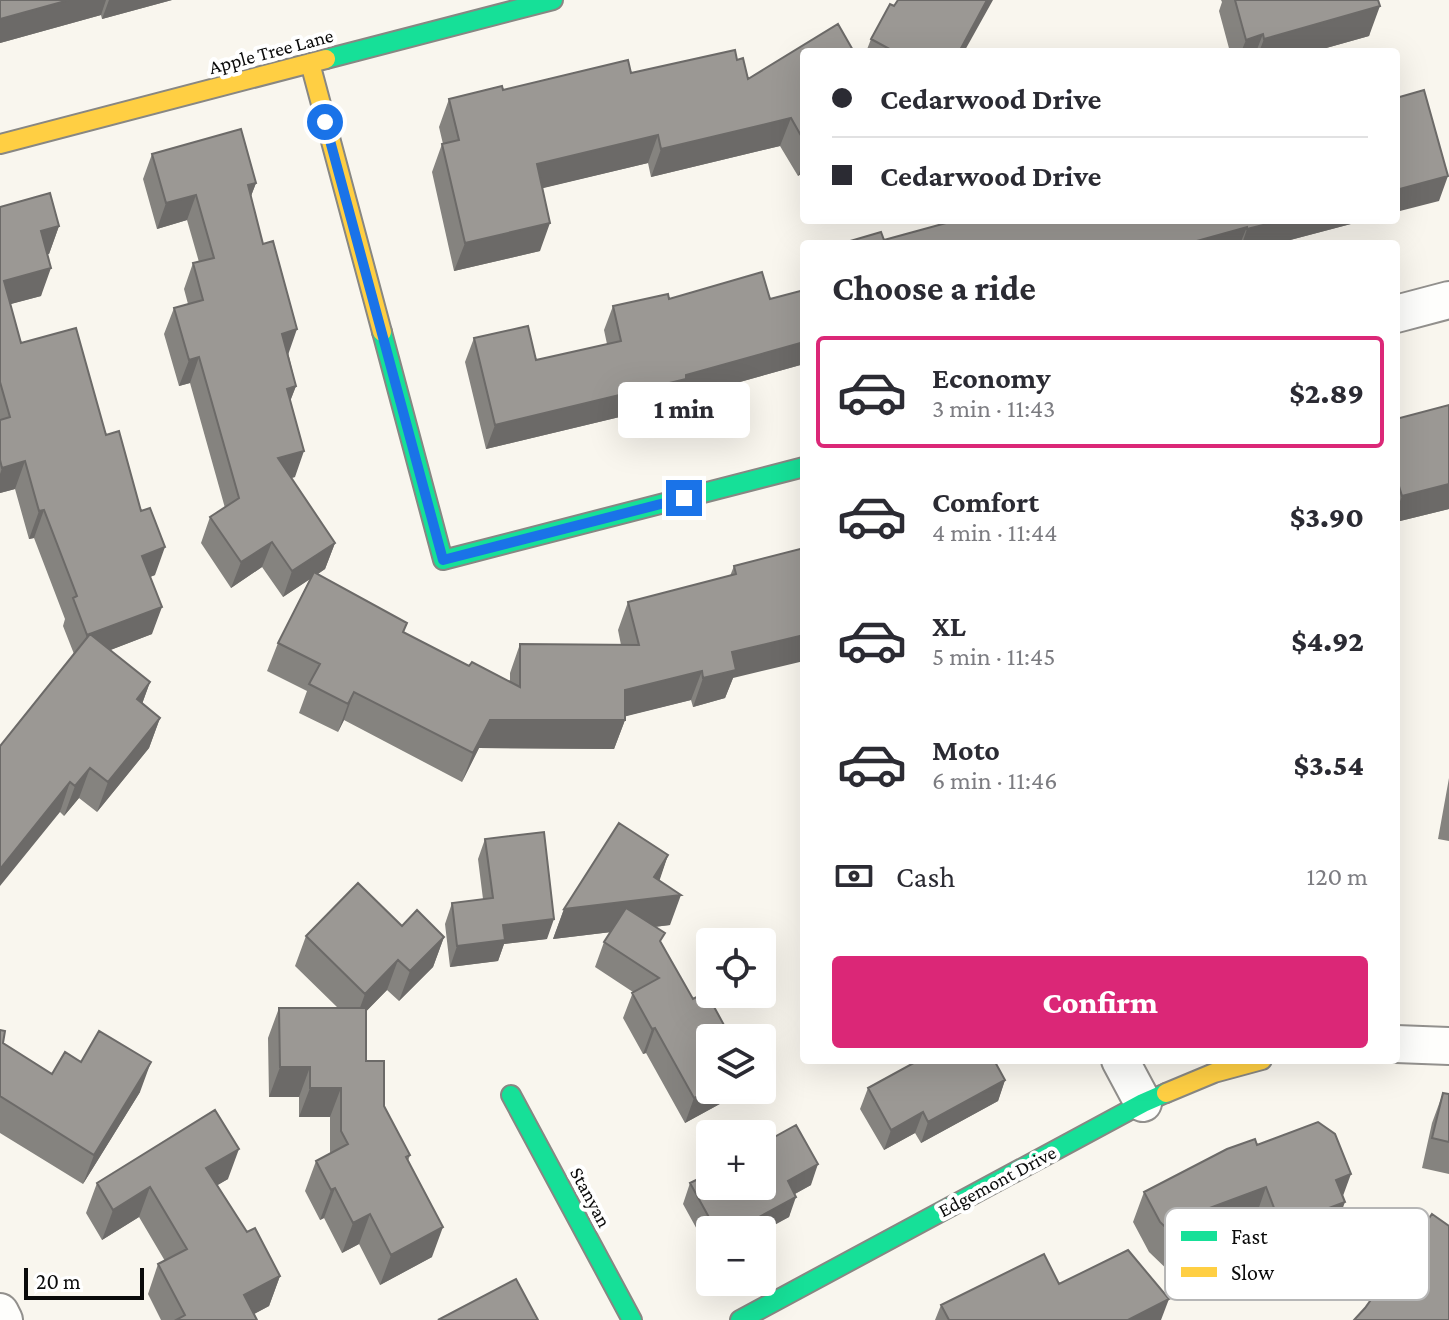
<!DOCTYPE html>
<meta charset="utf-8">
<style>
:root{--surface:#fff;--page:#f2f2f3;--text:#2b2b33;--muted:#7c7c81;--line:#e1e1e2;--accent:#db2777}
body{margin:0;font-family:"Crimson Pro",serif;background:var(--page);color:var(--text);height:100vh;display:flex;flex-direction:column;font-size:30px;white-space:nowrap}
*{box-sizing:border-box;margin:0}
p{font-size:26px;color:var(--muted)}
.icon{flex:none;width:44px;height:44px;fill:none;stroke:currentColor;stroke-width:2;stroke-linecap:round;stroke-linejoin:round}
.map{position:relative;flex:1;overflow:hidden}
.sheet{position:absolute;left:800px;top:240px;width:600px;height:824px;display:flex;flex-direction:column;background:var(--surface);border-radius:8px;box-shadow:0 8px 32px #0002}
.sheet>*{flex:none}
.hud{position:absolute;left:800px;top:48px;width:600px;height:176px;border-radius:8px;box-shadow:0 8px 32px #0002;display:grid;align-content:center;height:176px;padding:0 32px;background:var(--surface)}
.controls{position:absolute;left:696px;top:928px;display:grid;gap:16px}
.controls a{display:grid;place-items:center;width:80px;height:80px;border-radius:8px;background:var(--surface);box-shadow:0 8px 32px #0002;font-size:40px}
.scale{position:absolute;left:24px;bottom:20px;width:120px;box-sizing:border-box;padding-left:8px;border:4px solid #0a0a0a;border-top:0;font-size:22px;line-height:28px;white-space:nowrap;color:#0a0a0a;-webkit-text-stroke:6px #fff;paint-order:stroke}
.end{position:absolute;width:36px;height:36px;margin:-18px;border:10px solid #1a73e8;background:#fff;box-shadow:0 0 0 4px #fff}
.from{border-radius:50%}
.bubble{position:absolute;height:56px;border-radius:8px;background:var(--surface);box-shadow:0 8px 32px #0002;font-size:26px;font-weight:800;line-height:56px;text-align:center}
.hud b{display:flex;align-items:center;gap:28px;height:76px;font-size:30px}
.hud b+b{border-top:2px solid var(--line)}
.hud i{width:20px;height:20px;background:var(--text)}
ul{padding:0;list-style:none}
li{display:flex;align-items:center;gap:24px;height:112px;margin:0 16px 12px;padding:0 16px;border:4px solid transparent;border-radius:8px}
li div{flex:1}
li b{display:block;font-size:30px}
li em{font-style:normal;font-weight:800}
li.on{border-color:var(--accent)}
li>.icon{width:72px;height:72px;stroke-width:1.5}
h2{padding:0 32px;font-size:36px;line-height:96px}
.pay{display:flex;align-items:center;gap:20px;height:88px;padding:0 32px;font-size:30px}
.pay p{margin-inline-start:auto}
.primary-button{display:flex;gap:16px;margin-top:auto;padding:16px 32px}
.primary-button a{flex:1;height:92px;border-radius:8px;background:var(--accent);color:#fff;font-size:32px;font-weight:800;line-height:92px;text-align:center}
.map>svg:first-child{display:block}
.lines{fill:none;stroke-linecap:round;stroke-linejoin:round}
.street-casing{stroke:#92908d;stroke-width:40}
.fast-casing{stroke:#888783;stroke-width:22}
.slow-casing{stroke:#888783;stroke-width:22}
.street{stroke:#fefefc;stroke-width:36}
.fast{stroke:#16e098;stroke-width:18}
.slow{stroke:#ffcf43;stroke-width:18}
.wall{fill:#85837f}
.shaded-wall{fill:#6c6a68}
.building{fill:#9b9894;stroke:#6c6a68;stroke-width:2}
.route{stroke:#1a73e8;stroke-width:10}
.labels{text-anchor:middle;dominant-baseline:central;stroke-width:8;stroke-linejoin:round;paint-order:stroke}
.street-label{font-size:20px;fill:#0a0a0a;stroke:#fff}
.key{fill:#fff;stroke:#b6b6b6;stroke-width:2}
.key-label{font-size:22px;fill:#0a0a0a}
</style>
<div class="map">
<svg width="1449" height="1320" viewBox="0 0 1449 1320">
<rect width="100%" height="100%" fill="#f9f6ee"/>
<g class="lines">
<g class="street-casing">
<path id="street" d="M 1396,314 L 1449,300
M 1396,1044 L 1449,1046
M 1120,1060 L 1143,1103
M 0,1312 L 4,1320"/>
</g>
<g class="fast-casing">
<path id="fast" d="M 326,59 L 553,0
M 382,332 L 443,560 L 804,467
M 511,1095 L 632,1320
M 740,1320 L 1143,1103 L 1166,1093"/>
</g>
<g class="slow-casing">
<path id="slow" d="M 310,63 L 382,332
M 0,144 L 326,59
M 1166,1093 L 1214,1073 L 1262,1060"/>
</g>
<use href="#street" class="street"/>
<use href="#fast" class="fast"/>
<use href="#slow" class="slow"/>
</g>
<path class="wall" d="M 0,0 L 172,0 L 102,19 L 101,15 L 0,43 Z
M 1221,0 L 1378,0 L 1369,36 L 1312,52 L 1230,52 L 1219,11 L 1222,2 Z
M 871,39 L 964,52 L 866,52 Z
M 804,52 L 804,172 L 798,176 L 780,146 L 651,177 L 648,163 L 542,188 L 540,251 L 454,271 L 432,172 L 442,144 L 443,144 L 439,127 L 449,99 L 503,90 L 737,60 L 748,79 Z
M 152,154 L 256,183 L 251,196 L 296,386 L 290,401 L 295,477 L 291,478 L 335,543 L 325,569 L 318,574 L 404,633 L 469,666 L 510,681 L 510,673 L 520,644 L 621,645 L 618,630 L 628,602 L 730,576 L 734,566 L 804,548 L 733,678 L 725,698 L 693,707 L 691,700 L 625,716 L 625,720 L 614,749 L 479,748 L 462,782 L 344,720 L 338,732 L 299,713 L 307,691 L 267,671 L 278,643 L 310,579 L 283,597 L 262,567 L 231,588 L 201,543 L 210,517 L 225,508 L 190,383 L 179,386 L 164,334 L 174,308 L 188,304 L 184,289 L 193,263 L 199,262 L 187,220 L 157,229 L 143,179 Z
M 0,207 L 59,226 L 49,254 L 47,254 L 41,296 L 10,304 L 21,343 L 106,435 L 155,575 L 150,577 L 152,634 L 110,650 L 150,682 L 142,704 L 160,718 L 149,748 L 97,812 L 79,798 L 64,816 L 60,812 L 74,654 L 63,626 L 65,619 L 34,538 L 29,539 L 15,489 L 0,493 Z
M 957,220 L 1366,220 L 1275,244 L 840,244 L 884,240 Z
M 804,290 L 804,364 L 679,399 L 678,403 L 486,449 L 465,362 L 474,338 L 536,360 L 607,344 L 604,330 L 613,306 L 669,299 L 770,299 Z
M 1449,405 L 1449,509 L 1396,522 L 1396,419 Z
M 1449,778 L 1449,841 L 1438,839 Z
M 485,839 L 547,939 L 504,944 L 498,961 L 450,967 L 445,924 L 452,903 L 483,899 L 478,859 Z
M 668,855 L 659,880 L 670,925 L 654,927 L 661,943 L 710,1090 L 740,1090 L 738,1094 L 685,1123 L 646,1053 L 643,1054 L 623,1018 L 633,992 L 595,967 L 604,942 L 611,932 L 553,939 L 564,909 Z
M 402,926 L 444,937 L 433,967 L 399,1001 L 387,990 L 366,1011 L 366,1061 L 384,1106 L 410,1155 L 408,1161 L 432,1257 L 380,1285 L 359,1244 L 342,1253 L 324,1218 L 320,1220 L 305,1191 L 316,1161 L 330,1153 L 330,1117 L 299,1117 L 299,1097 L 269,1097 L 268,1038 L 279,1008 L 338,1008 L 295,966 L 306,936 Z
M 0,1030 L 3,1043 L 52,1074 L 81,1062 L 140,1092 L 83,1184 L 0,1133 Z
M 1005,1080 L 998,1101 L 921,1143 L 915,1133 L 884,1150 L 860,1109 L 868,1088 Z
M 1443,1093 L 1449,1094 L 1449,1174 L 1422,1168 L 1432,1123 Z
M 1257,1145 L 1342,1197 L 1334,1232 L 1270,1256 L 1256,1216 L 1215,1231 L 1216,1233 L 1205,1263 L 1176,1278 L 1149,1252 L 1133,1222 L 1144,1192 Z
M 228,1179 L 217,1185 L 247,1232 L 280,1276 L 269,1306 L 254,1314 L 257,1320 L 161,1320 L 148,1294 L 158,1264 L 165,1261 L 139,1217 L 102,1240 L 86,1213 L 97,1183 Z
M 690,1183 L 811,1185 L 795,1194 L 789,1217 L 762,1230 L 710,1230 L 710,1253 L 683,1204 Z
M 1059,1284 L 1161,1320 L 935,1320 L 941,1305 Z"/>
<path class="shaded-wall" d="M 69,0 L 106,0 L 101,15 L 0,43 L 0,19 Z
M 109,0 L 172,0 L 102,19 Z
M 987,0 L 993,0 L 964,52 L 959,52 Z
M 1380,6 L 1369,36 L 1312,52 L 1259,52 L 1264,39 Z
M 1263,34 L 1256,52 L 1241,52 L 1246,40 Z
M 791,118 L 780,146 L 651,177 L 661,149 Z
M 658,135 L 648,163 L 527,192 L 537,164 Z
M 804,160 L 804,172 L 798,176 Z
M 1448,176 L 1439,201 L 1396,212 L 1396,190 Z
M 256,183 L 246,209 L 248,185 Z
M 196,195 L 187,220 L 157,229 L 166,203 Z
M 1283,220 L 1366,220 L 1275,244 L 1242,244 L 1247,229 Z
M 550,223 L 540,251 L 454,271 L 465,243 Z
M 59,226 L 49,254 L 30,259 L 41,231 Z
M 1247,227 L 1240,244 L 1186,244 Z
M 51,268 L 41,296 L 0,307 L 4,281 Z
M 297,329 L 288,355 L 282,334 Z
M 804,342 L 804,364 L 679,399 L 678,403 L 486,449 L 495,425 L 686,375 Z
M 199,357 L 190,383 L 179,386 L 189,360 Z
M 296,386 L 286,412 L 287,389 Z
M 304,451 L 295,477 L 268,484 L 278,458 Z
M 25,461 L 15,489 L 0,493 L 0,474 L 2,468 Z
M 1449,484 L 1449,509 L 1396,522 L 1396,512 L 1402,496 Z
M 44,510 L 34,538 L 29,539 L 39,511 Z
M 272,542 L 262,567 L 231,588 L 241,562 Z
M 335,543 L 325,569 L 283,597 L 292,571 Z
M 165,547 L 155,575 L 132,584 L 142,556 Z
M 162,607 L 152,634 L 77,663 L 87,635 Z
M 804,635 L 804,661 L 733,678 L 725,698 L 693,707 L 703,678 L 732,652 Z
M 702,671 L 691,700 L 615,719 L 625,690 Z
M 150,682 L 139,712 L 137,699 Z
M 354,692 L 344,720 L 338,732 L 348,704 Z
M 160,718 L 149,748 L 97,812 L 108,782 Z
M 490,720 L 625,720 L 614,749 L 479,748 L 462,782 L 473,753 Z
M 90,768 L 79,798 L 64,816 L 75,786 Z
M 70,782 L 60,812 L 0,886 L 0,869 Z
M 668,855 L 658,885 L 681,895 L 670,925 L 553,939 L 564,909 L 654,877 Z
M 554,919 L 547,939 L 504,944 L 498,961 L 450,967 L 457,946 L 503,925 Z
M 444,937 L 433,967 L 399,1001 L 410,971 Z
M 398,960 L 387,990 L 354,1024 L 365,994 Z
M 655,1028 L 646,1053 L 643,1054 L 652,1029 Z
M 151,1062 L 140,1092 L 83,1184 L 94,1155 Z
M 280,1067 L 310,1067 L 299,1097 L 269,1097 Z
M 1005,1080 L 998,1101 L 921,1143 L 928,1122 Z
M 310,1088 L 341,1088 L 330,1117 L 299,1117 Z
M 710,1089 L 710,1090 L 740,1090 L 738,1094 L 685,1123 L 694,1098 Z
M 923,1112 L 915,1133 L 884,1150 L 891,1130 Z
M 239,1149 L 228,1179 L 196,1198 L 206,1168 Z
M 818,1164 L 811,1185 L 780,1202 L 788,1181 Z
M 1351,1174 L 1340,1204 L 1345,1202 L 1334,1232 L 1270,1256 L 1281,1226 L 1336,1180 Z
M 150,1187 L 139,1217 L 102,1240 L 113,1210 Z
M 1266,1187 L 1256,1216 L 1193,1240 L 1204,1210 Z
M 335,1188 L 324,1218 L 320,1220 L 331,1190 Z
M 796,1197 L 789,1217 L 762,1232 L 762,1230 L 735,1230 Z
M 370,1214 L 359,1244 L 342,1253 L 353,1223 Z
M 443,1227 L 432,1257 L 380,1285 L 391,1255 Z
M 1216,1233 L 1205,1263 L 1176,1278 L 1187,1248 Z
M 280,1276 L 269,1306 L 243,1320 L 244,1295 Z
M 1169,1299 L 1161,1320 L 1128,1320 Z"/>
<path class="building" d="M 0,0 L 69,0 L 0,19 Z
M 898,0 L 987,0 L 959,52 L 895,52 L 871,39 L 890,4 L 894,6 Z
M 1235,0 L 1378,0 L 1380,6 L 1264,39 L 1263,34 L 1246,40 Z
M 838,24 L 854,52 L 804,52 L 804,141 L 791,118 L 661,149 L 658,135 L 537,164 L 550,223 L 465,243 L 442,144 L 459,140 L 449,99 L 502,86 L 503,90 L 628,60 L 631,73 L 735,50 L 737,60 L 743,58 L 748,79 Z
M 1424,90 L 1448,176 L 1396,190 L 1396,98 Z
M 241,129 L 256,183 L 248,185 L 263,244 L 273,241 L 297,329 L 282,334 L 296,386 L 287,389 L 304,451 L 278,458 L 335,543 L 292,571 L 272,542 L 241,562 L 210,517 L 239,498 L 199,357 L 189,360 L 174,308 L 203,300 L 193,263 L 214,258 L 196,195 L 166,203 L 152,154 Z
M 50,193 L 59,226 L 41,231 L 51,268 L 4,281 L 21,343 L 76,328 L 106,435 L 119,431 L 141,511 L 150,508 L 165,547 L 142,556 L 162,607 L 87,635 L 73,598 L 77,596 L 44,510 L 39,511 L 25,461 L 2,468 L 0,460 L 0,420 L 10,417 L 0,382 L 0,207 Z
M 957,220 L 1283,220 L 1247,229 L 1247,227 L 1186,244 L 840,244 L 881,232 L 884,240 Z
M 762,272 L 770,299 L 804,290 L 804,342 L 686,375 L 686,379 L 495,425 L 474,338 L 528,326 L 536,360 L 621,341 L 613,306 L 668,294 L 669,299 Z
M 1449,405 L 1449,484 L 1402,496 L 1398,483 L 1396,484 L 1396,419 Z
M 804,548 L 804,635 L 732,652 L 736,670 L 703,678 L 702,671 L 625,690 L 625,720 L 490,720 L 473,753 L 354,692 L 348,704 L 309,684 L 320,664 L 278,643 L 314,572 L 407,623 L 403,632 L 469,666 L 472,662 L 520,687 L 520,644 L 639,645 L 628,602 L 736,574 L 734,566 Z
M 90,634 L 150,682 L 137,699 L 160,718 L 108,782 L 90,768 L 75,786 L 70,782 L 0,869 L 0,746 Z
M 619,823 L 668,855 L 654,877 L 681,895 L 564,909 Z
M 544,832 L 554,919 L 503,925 L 505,940 L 457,946 L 452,903 L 493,898 L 485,839 Z
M 358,883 L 402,926 L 417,910 L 444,937 L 410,971 L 398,960 L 365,994 L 306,936 Z
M 626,908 L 665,933 L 660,941 L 693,999 L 706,992 L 731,1038 L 710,1038 L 710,1089 L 694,1098 L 655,1028 L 652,1029 L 632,993 L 659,978 L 604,942 Z
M 279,1008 L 366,1008 L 366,1061 L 384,1061 L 384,1106 L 410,1155 L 406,1157 L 443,1227 L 391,1255 L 370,1214 L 353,1223 L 335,1188 L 331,1190 L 316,1161 L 348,1144 L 341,1131 L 341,1088 L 310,1088 L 310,1067 L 280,1067 Z
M 0,1030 L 5,1031 L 3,1043 L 52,1074 L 65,1052 L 81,1062 L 99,1031 L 151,1062 L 94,1155 L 0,1096 Z
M 919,1060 L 994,1060 L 1005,1080 L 928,1122 L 923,1112 L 891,1130 L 868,1088 Z
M 1443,1093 L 1449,1094 L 1449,1142 L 1432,1138 Z
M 215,1110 L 239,1149 L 206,1168 L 247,1232 L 255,1228 L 280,1276 L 244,1295 L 257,1320 L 176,1320 L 185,1315 L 158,1264 L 187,1249 L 150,1187 L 113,1210 L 97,1183 Z
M 1318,1122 L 1335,1134 L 1351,1174 L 1336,1180 L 1345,1202 L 1281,1226 L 1266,1187 L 1204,1210 L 1216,1233 L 1187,1248 L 1160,1222 L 1144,1192 L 1227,1149 L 1255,1139 L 1257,1145 Z
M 796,1125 L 818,1164 L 788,1181 L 796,1197 L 735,1230 L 716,1230 L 690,1183 L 710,1173 L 710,1186 L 762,1186 L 762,1144 Z
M 1432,1214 L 1449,1226 L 1449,1320 L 1354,1320 L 1365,1308 Z
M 1128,1250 L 1169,1299 L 1128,1320 L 949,1320 L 941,1305 L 1044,1254 L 1059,1284 Z
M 516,1279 L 538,1320 L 438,1320 Z"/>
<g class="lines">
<path class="route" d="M 325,122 L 443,560 L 684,498"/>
</g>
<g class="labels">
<g class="street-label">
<text transform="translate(271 51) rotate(-15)">Apple Tree Lane</text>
<text transform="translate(997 1181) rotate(-28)">Edgemont Drive</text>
<text transform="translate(591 1197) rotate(62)">Stanyan</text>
</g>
</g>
<rect x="1165" y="1208" width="264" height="92" rx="12" class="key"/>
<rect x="1181" y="1231" width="36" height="10" fill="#16e098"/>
<rect x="1181" y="1267" width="36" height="10" fill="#ffcf43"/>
<g class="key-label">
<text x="1231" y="1244">Fast</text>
<text x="1231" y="1280">Slow</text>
</g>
</svg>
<div class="controls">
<a><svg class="icon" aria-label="locate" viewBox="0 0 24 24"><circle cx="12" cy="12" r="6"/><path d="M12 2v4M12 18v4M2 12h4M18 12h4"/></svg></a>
<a><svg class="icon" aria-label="layers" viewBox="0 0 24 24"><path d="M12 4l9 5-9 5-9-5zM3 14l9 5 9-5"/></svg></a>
<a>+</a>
<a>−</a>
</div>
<div class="scale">20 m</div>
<i class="end from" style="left:325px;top:122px"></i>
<i class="end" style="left:684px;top:498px"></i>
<div class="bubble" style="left:618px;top:382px;width:132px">1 min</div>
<div class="hud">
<b><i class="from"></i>Cedarwood Drive</b>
<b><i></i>Cedarwood Drive</b>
</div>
<section class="sheet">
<h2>Choose a ride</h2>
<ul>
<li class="on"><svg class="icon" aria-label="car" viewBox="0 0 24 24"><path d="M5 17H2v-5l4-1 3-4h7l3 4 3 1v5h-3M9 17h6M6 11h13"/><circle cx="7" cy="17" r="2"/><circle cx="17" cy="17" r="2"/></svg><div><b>Economy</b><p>3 min · 11:43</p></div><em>$2.89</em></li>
<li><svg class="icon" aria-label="car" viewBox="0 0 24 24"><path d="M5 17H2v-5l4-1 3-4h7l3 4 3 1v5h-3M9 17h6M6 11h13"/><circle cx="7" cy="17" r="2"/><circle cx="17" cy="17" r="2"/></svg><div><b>Comfort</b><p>4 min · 11:44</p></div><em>$3.90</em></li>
<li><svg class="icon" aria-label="car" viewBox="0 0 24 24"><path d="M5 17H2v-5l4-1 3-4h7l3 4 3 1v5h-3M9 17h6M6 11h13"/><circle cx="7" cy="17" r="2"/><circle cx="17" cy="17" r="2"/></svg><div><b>XL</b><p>5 min · 11:45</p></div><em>$4.92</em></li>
<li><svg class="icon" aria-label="car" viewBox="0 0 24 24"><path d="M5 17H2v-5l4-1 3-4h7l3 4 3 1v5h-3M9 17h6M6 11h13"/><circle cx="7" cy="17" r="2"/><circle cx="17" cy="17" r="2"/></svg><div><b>Moto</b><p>6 min · 11:46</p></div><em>$3.54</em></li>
</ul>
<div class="pay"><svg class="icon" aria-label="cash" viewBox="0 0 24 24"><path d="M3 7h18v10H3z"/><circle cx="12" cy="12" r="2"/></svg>Cash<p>120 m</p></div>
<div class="primary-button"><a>Confirm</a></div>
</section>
</div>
